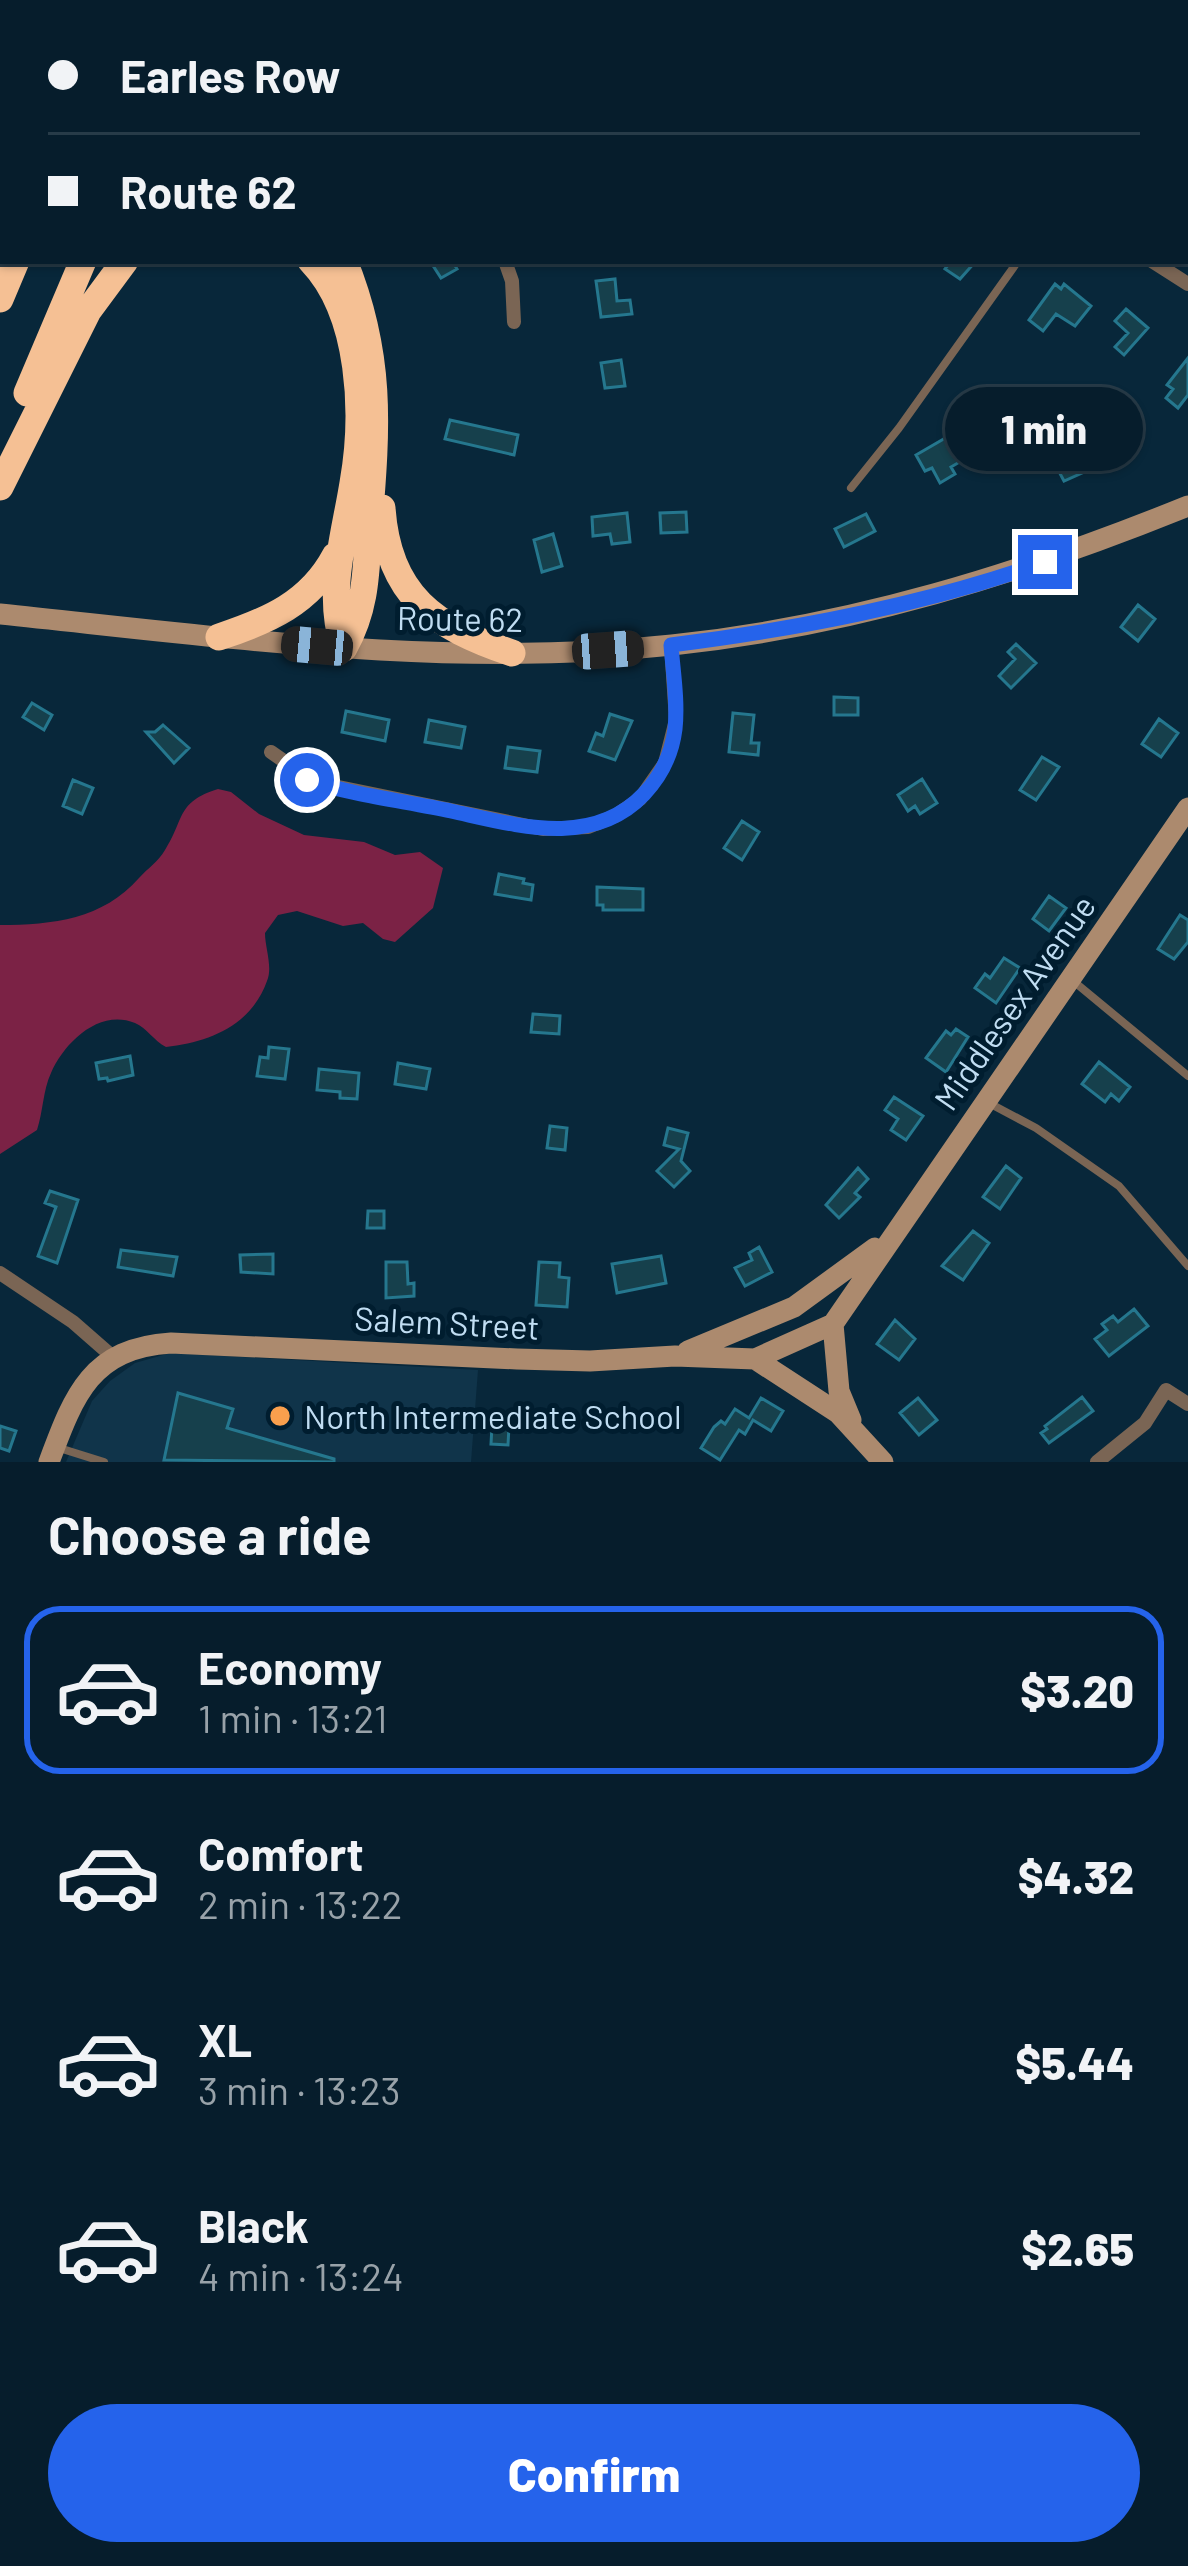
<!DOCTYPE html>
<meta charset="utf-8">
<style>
:root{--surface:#061d2c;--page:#0f2634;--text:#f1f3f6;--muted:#98a2a9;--line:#273b48;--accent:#2563eb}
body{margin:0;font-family:Barlow,sans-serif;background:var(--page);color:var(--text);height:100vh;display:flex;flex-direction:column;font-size:45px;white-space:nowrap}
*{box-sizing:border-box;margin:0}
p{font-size:39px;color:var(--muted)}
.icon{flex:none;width:66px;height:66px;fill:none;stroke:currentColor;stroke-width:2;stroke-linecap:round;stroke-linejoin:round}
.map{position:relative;height:1462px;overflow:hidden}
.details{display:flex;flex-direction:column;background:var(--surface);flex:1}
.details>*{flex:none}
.top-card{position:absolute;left:0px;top:0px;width:1188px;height:264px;box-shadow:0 3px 9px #0004,0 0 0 3px var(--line);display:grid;align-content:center;height:264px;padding:0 48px;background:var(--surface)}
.end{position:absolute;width:54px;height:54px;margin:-27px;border:15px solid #2563eb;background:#fff;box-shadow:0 0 0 6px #fff}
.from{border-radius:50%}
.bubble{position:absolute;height:84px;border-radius:42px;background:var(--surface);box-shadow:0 3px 9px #0004,0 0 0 3px var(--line);font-size:39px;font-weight:800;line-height:84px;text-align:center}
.car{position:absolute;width:36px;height:72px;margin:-36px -18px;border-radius:15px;box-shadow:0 0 9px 3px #0007;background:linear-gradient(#222 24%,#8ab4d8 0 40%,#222 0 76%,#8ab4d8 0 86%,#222 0)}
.top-card b{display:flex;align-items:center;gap:42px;height:114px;font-size:45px}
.top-card b+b{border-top:3px solid var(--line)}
.top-card i{width:30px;height:30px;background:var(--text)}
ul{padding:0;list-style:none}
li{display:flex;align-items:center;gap:36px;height:168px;margin:0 24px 18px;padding:0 24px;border:6px solid transparent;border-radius:36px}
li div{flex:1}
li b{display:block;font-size:45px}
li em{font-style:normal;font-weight:800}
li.on{border-color:var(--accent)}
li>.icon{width:108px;height:108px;stroke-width:1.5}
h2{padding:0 48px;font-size:54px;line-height:144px}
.action{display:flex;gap:24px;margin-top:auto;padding:24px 48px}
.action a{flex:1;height:138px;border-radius:72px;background:var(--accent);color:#fff;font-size:48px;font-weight:800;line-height:138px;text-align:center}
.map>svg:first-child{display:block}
.built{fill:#10344a}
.green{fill:#7b2245}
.building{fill:#16404c;stroke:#25778e;stroke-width:3}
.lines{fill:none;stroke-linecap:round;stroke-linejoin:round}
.lane{stroke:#7a6554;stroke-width:8}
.street{stroke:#7a6554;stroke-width:14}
.secondary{stroke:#ac8a6e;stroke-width:21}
.highway{stroke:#f5c094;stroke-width:27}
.route{stroke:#2563eb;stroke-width:15}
.poi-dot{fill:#f99f4d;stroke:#001d2f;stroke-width:4.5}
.labels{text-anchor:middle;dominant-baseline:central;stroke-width:10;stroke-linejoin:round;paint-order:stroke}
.street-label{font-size:33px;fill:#c0ddf2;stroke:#001d2f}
.poi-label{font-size:33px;fill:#c0ddf2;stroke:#001d2f;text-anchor:start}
</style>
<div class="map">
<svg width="1188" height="1462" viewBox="0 0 1188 1462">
<rect width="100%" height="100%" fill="#08273a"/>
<path class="built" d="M 170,1353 L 478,1370 L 471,1462 L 66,1462 L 92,1401 L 110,1381 L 135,1363 Z"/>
<path class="green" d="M 218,789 L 231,792 L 259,814 L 304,835 L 364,842 L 395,855 L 420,852 L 443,868 L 433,908 L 395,942 L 383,939 L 363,923 L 343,926 L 297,911 L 278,915 L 265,933 C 265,948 273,967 267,981 C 251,1026 209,1042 166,1047 C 154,1041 147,1028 135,1023 C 99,1008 64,1043 51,1073 C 43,1090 43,1112 37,1130 L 0,1154 L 0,925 C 53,925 103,919 139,878 C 148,868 158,862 165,850 C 185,819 176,802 218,789 Z"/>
<path class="building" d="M 430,261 L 452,261 L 457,269 L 441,278 Z
M 951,261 L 976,261 L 960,279 L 945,269 Z
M 615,279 L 617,301 L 630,300 L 632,314 L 601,317 L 596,281 Z
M 1055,284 L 1061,289 L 1064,284 L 1091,306 L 1075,326 L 1056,314 L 1043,331 L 1029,320 Z
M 1126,309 L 1148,328 L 1124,355 L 1115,347 L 1128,333 L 1115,321 Z
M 1188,358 L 1188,395 L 1178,408 L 1166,398 L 1173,389 L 1167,385 Z
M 621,360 L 625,386 L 605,388 L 601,363 Z
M 450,420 L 518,435 L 514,455 L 445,439 Z
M 974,421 L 983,437 L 958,451 L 963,460 L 951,467 L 955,474 L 940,483 L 932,468 L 925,471 L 916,455 L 947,437 L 946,433 Z
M 1090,443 L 1102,464 L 1064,481 L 1056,466 Z
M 686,512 L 687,532 L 661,533 L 660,513 Z
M 627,513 L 630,542 L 612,544 L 610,534 L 593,536 L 592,517 Z
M 866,514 L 875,531 L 844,547 L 835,529 Z
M 553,534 L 562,566 L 542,572 L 534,540 Z
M 1138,605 L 1155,619 L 1138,641 L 1121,627 Z
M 1016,644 L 1036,663 L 1011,688 L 999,676 L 1015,659 L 1008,652 Z
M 834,697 L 858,698 L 858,715 L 834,715 Z
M 32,703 L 52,715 L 44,730 L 23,717 Z
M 346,711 L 389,720 L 385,741 L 342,732 Z
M 733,713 L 754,715 L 751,743 L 759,743 L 758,755 L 729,752 Z
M 610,714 L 632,721 L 615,760 L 589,751 L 596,733 L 603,736 Z
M 1159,719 L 1178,733 L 1161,757 L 1142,744 Z
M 429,720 L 465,727 L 461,748 L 425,742 Z
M 163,725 L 189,748 L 174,763 L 146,732 L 155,732 Z
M 508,747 L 540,751 L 537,772 L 505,768 Z
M 1042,757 L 1059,767 L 1036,800 L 1020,790 Z
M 922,779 L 937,803 L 920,814 L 915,806 L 908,811 L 898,795 Z
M 73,780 L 93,788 L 82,814 L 63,806 Z
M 742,821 L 759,832 L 742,860 L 724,848 Z
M 499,874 L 524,879 L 523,883 L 533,885 L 531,900 L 495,894 Z
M 597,887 L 643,889 L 643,910 L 603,910 L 603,905 L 597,905 Z
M 1049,896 L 1066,908 L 1049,931 L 1033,919 Z
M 1180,915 L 1188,920 L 1188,942 L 1174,959 L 1158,949 Z
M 1004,958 L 1020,968 L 996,1003 L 975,988 L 985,974 L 990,978 Z
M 533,1014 L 560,1016 L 559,1034 L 531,1032 Z
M 956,1029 L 968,1037 L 946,1072 L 926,1058 L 946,1031 L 951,1035 Z
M 269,1047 L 289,1049 L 285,1079 L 257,1076 L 260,1057 L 268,1058 Z
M 130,1056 L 133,1075 L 108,1081 L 107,1078 L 99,1079 L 96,1063 Z
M 1099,1062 L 1130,1087 L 1119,1101 L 1111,1094 L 1105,1102 L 1082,1084 Z
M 398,1063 L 430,1069 L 426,1089 L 395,1084 Z
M 319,1069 L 359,1073 L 357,1099 L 340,1098 L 340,1092 L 317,1090 Z
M 894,1097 L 923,1116 L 906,1140 L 891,1130 L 898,1119 L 885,1110 Z
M 550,1126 L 567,1128 L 565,1150 L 547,1148 Z
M 668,1128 L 688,1133 L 681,1161 L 690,1171 L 674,1187 L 657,1171 L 679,1149 L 664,1145 Z
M 1006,1166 L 1021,1178 L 1000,1209 L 983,1197 Z
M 858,1168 L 868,1179 L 855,1193 L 860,1197 L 839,1218 L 826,1205 Z
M 50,1191 L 78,1200 L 57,1263 L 38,1256 L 56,1207 L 45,1203 Z
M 368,1211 L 384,1211 L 384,1228 L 367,1228 Z
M 973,1231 L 989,1243 L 963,1280 L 942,1266 Z
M 759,1247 L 772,1272 L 745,1286 L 735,1268 L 752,1260 L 749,1253 Z
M 121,1250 L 177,1257 L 173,1276 L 118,1267 Z
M 273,1254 L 273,1274 L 241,1272 L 240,1255 Z
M 661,1256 L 666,1283 L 617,1293 L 612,1264 Z
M 386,1262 L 407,1262 L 408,1284 L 414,1283 L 414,1296 L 386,1298 Z
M 539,1262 L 560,1263 L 559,1277 L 569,1278 L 567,1307 L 536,1305 Z
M 1134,1309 L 1148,1326 L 1109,1356 L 1095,1339 L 1107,1330 L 1102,1324 L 1113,1316 L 1118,1322 Z
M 895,1320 L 915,1339 L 899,1360 L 877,1344 Z
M 178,1393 L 233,1409 L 227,1428 L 334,1459 L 334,1462 L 164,1460 Z
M 1082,1397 L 1093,1411 L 1049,1443 L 1041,1433 L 1047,1429 L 1045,1426 Z
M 761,1398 L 783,1411 L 771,1431 L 753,1420 L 745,1434 L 739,1430 L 720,1460 L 701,1448 L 714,1427 L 721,1421 L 725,1424 L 735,1409 L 749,1418 Z
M 918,1398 L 937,1420 L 919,1435 L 900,1413 Z
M 522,1412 L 544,1413 L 543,1430 L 520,1429 Z
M 0,1426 L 16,1431 L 9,1451 L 0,1448 Z
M 492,1426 L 509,1426 L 508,1445 L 491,1444 Z"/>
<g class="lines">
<path class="lane" d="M 851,488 L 899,428 L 1018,261
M 1072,980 L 1188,1076
M 987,1102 L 1036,1128 L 1119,1186 L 1188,1266
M 56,1447 L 104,1462"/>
<path class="street" d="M 797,0 L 801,3
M 363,3 L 363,0
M 1112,3 L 1114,0
M 1185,73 L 1188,75
M 505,261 L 512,281 L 514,322
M 1152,261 L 1188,284
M 271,752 L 314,782 L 543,829 L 588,827 L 615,816 L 640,799 L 665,763 L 676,720 L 671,645
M 0,1273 L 73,1322 L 113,1357
M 1097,1462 L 1145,1423 L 1166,1390 L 1188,1404"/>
<path class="secondary" d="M 0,614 C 222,637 448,669 672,645 C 852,626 1020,574 1188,506
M 688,1351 L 794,1307 L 875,1248
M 755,1359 L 833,1324
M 851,1420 L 839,1391 L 833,1324 L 1188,808
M 49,1462 C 74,1395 91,1348 171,1343 L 517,1359 L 590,1361 L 675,1356 L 755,1359 L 838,1413 L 883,1462"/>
<path class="highway" d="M 89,3 L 92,0
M 125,3 L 126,0
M 191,3 L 192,0
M 262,3 L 262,0
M 0,79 L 3,77
M 311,261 C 362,314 365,415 353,483 C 344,539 326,593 344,648
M 344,261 C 382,355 377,425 369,524 C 366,570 367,607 344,648
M 0,299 L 16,261
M 27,393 L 83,261
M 0,487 L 88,311 L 125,261
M 382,508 C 388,596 435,627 512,653
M 219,637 C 268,621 310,603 335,556"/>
</g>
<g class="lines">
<path class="route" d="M 307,780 C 353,795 404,801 451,811 C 516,825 592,849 644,794 C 661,776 672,753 675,729 C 678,701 673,672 671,645 C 798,629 924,605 1045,562"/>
</g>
<circle class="poi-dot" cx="280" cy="1416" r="12"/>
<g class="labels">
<g class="street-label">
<text transform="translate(460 618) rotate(1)">Route 62</text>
<text transform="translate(1014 1002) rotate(-55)">Middlesex Avenue</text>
<text transform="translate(447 1322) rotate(3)">Salem Street</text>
</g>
<g class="poi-label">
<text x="304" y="1416">North Intermediate School</text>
</g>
</g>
</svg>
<i class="end from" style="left:307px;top:780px"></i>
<i class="end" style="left:1045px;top:562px"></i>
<div class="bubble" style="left:945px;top:387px;width:198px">1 min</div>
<i class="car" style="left:317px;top:646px;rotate:275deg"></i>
<i class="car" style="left:608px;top:650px;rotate:86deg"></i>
<div class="top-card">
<b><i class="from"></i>Earles Row</b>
<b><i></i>Route 62</b>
</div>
</div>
<section class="details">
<h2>Choose a ride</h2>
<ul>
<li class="on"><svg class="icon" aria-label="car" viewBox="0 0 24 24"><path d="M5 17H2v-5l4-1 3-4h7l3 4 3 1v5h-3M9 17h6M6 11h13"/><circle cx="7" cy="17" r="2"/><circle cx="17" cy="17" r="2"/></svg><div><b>Economy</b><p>1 min · 13:21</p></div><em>$3.20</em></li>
<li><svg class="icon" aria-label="car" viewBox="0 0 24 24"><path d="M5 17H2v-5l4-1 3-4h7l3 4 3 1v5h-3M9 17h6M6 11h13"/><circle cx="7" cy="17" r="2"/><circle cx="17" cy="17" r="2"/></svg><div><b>Comfort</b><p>2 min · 13:22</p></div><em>$4.32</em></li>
<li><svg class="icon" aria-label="car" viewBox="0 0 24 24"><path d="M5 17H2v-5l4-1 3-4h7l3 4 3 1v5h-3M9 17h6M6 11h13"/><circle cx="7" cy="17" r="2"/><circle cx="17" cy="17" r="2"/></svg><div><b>XL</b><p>3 min · 13:23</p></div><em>$5.44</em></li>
<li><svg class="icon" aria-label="car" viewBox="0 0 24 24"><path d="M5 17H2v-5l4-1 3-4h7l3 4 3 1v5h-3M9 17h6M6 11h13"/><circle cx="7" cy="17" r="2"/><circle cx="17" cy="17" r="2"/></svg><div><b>Black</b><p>4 min · 13:24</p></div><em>$2.65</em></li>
</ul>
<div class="action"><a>Confirm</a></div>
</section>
